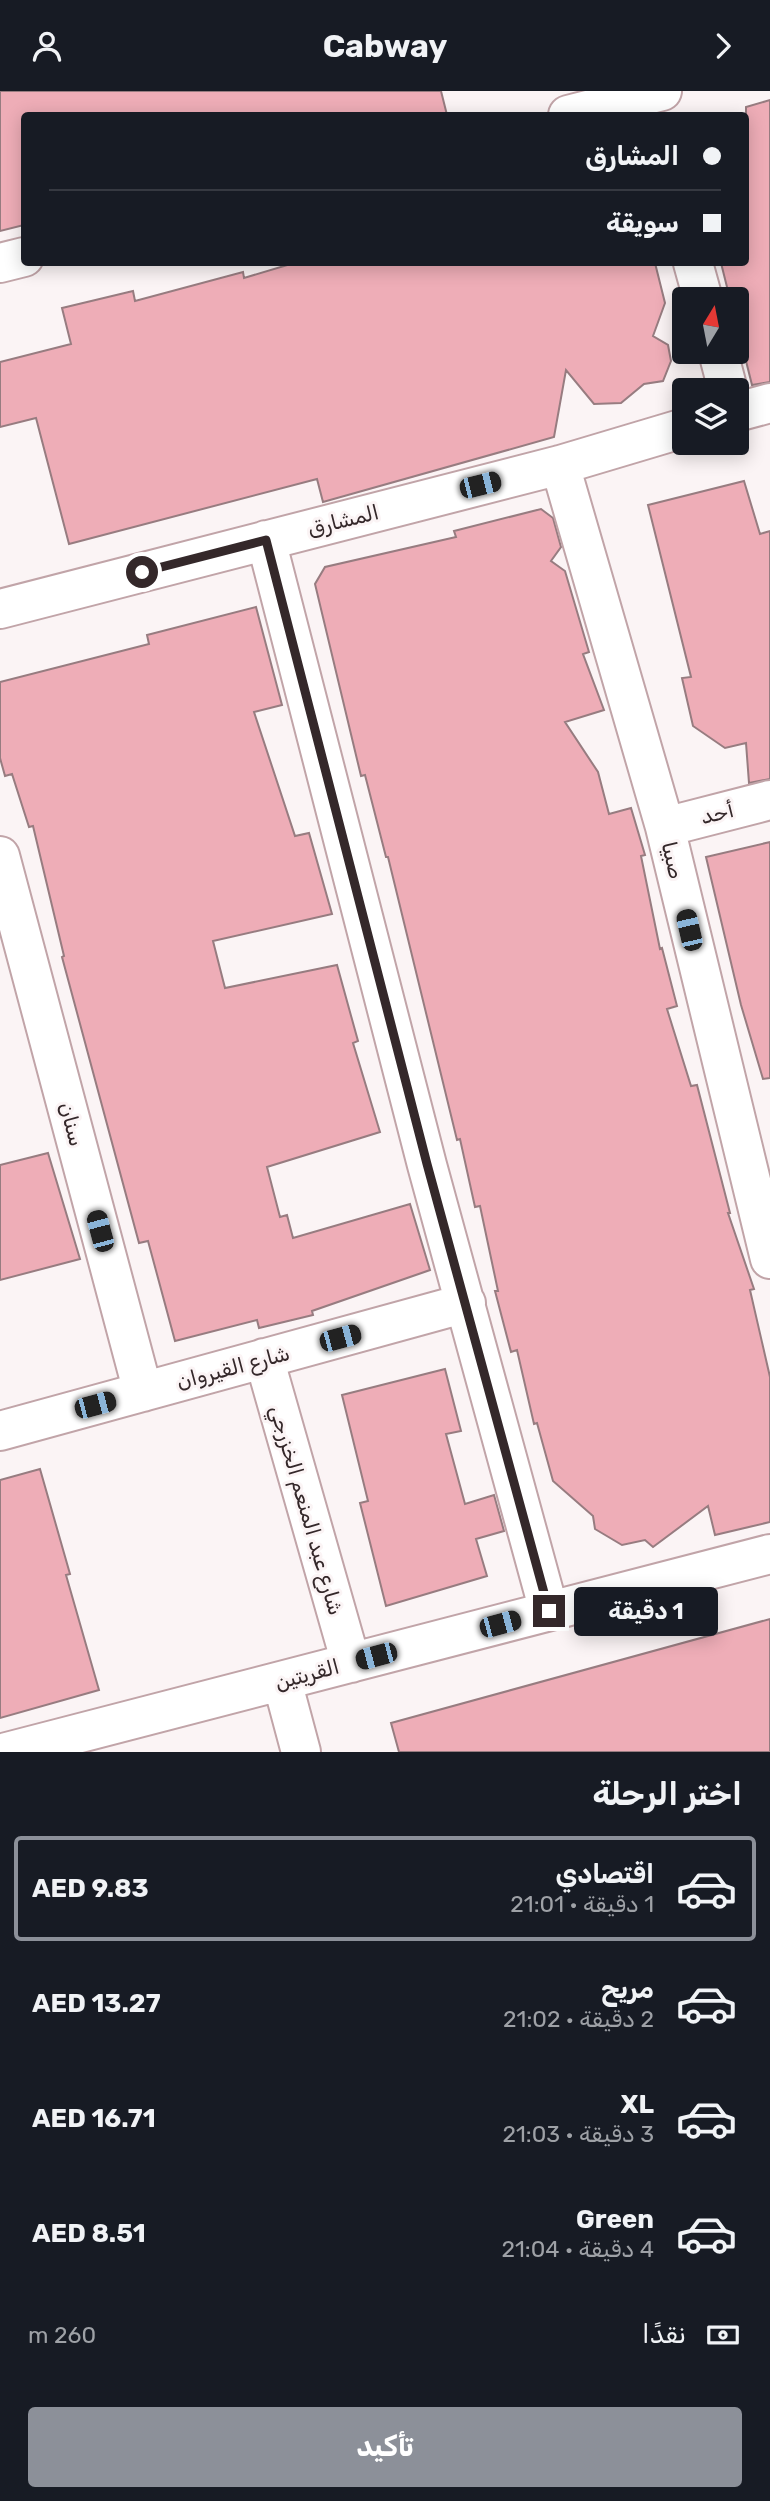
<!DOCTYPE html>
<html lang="ar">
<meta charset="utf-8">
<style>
:root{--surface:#171b24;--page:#20242c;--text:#f1f3f6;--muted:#9ea1a6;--line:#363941;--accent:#8c9099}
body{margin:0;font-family:Rubik,Vazirmatn,sans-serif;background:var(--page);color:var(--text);direction:rtl;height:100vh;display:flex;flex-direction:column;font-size:26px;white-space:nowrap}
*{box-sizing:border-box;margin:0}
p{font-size:23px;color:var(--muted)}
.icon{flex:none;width:38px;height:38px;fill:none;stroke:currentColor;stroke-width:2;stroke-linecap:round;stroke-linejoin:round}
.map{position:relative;height:1661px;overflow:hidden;direction:ltr}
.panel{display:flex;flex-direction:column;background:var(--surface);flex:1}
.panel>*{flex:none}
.guide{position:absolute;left:21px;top:21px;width:728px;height:154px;border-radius:7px;box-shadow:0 4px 18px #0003;direction:rtl;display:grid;align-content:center;height:154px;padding:0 28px;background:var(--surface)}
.needle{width:46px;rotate:10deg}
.controls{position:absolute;left:672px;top:196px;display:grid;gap:14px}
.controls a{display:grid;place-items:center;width:77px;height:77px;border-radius:7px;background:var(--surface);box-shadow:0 4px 18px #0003;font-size:35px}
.end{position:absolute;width:32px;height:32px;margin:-16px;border:9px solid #34282a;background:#fff;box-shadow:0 0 0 4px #fff}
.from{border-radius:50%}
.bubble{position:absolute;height:49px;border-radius:7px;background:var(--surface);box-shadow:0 4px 18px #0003;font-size:23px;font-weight:700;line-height:49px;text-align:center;direction:rtl}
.car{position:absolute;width:21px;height:42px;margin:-21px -10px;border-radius:9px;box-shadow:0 0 5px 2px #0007;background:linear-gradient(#222 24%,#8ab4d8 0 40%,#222 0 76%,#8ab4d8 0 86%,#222 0)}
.guide b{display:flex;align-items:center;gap:24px;height:66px;font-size:26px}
.guide b+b{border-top:2px solid var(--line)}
.guide i{width:18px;height:18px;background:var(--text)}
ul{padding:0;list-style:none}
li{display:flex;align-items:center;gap:21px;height:105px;margin:0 14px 10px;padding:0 14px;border:4px solid transparent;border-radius:7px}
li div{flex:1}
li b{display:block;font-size:26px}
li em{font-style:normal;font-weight:700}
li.on{border-color:var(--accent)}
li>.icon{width:63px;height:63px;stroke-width:1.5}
h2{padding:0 28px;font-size:32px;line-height:84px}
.pay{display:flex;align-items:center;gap:18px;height:77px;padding:0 28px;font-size:26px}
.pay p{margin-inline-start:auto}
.primary-button{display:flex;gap:14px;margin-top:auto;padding:14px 28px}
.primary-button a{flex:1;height:80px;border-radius:7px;background:var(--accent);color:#fff;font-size:28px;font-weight:700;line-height:80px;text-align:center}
header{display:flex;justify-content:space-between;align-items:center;height:91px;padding:0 28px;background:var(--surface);font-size:32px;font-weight:700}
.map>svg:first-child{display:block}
.building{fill:#eeadb7;stroke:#977c80;stroke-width:2}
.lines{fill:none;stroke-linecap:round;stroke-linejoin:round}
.street-casing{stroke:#c1a4a8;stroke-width:42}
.street{stroke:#fff;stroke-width:38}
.route{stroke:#34282a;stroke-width:9}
.labels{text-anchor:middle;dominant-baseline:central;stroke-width:6;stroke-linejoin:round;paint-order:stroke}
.street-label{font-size:21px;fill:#34282a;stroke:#fbf4f5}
</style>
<header><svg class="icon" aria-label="forward" viewBox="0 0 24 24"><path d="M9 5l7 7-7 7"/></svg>Cabway<svg class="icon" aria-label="person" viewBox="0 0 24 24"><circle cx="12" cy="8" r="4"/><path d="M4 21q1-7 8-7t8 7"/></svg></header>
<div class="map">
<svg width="770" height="1661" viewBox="0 0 770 1661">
<rect width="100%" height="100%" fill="#fbf4f5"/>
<path class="building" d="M 0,0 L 441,0 L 447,24 L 24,24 L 24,134 L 0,140 Z
M 770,9 L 770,291 L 752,294 L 737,234 L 737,208 L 730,208 L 721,172 L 746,172 L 746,16 Z
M 294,172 L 655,172 L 665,212 L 653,245 L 668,254 L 671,270 L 663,290 L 644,293 L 621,312 L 594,313 L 566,279 L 554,346 L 323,411 L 317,388 L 69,453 L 36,327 L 0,336 L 0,271 L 71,253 L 62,217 L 133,200 L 135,210 L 243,181 L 244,187 Z
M 744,390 L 760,443 L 770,440 L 770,688 L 749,692 L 746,652 L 725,657 L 693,635 L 682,587 L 691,586 L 648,414 Z
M 541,418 L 553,427 L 561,456 L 551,470 L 565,480 L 589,561 L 583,563 L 604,619 L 565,631 L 598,681 L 609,723 L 631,717 L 645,764 L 641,765 L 660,858 L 662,857 L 677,915 L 667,918 L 691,995 L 697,994 L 730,1122 L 728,1122 L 754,1198 L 750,1199 L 770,1286 L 770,1431 L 715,1444 L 708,1415 L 653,1456 L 645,1449 L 622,1454 L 595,1438 L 593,1425 L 553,1390 L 537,1332 L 534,1333 L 517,1259 L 511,1261 L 495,1200 L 498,1200 L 480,1115 L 475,1116 L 460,1048 L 457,1049 L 388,766 L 386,766 L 365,684 L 361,685 L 315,493 L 325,476 L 456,446 L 454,440 Z
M 256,516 L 282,614 L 254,621 L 295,745 L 309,742 L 332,823 L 213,850 L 225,897 L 337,874 L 358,950 L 353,952 L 380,1041 L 267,1076 L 280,1126 L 287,1124 L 293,1147 L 410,1113 L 430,1179 L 312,1220 L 313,1224 L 259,1237 L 257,1229 L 175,1250 L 148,1150 L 139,1152 L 62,866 L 64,865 L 33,735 L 29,736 L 12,683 L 5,685 L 0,667 L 0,591 L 149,553 L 147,544 Z
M 770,751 L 770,987 L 763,988 L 741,914 L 706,766 Z
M 48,1062 L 80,1168 L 0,1189 L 0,1074 Z
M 445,1278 L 461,1340 L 446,1343 L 465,1413 L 494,1404 L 504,1440 L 476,1448 L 487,1485 L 386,1515 L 360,1412 L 368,1410 L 342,1304 Z
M 40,1378 L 70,1483 L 66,1484 L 99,1599 L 0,1627 L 0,1389 Z
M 770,1528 L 770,1661 L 399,1661 L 391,1632 Z"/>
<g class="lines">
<g class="street-casing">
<path id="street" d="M 568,24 L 662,0
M 0,172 L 24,166
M 693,172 L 703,208
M 718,261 L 728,299
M 737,321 L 770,312
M 560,374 L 665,736 L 770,1168
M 266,449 L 427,1074 L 549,1520
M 0,518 L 560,374 L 684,337
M 665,736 L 770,709
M 0,765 L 143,1301
M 264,1267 L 351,1572
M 0,1340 L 466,1212
M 282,1590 L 301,1661
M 7,1661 L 770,1463"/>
</g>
<use href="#street" class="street"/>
</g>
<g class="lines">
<path class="route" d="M 142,481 L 266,449 L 427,1073 L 549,1520"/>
</g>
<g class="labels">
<g class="street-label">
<text transform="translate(343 429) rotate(-14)">المشارق</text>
<text transform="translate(717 722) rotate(-14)">أحد</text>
<text transform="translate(673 769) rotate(77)">صبيا</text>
<text transform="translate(72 1033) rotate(75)">سنان</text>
<text transform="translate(233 1276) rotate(-15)">شارع القيروان</text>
<text transform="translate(307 1419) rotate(74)">شارع عبد المنعم الخزرجي</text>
<text transform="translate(307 1583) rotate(-15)">القريتين</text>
</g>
</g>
</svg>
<div class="controls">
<a><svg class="needle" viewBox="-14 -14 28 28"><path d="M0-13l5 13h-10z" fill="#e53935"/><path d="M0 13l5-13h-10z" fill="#9ea1a6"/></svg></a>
<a><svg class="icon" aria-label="layers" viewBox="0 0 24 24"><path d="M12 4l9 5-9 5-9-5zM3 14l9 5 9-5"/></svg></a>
</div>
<i class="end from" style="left:142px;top:481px"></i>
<i class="end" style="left:549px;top:1520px"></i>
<div class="bubble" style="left:574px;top:1496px;width:144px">1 دقيقة</div>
<i class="car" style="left:480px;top:394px;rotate:76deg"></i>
<i class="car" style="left:689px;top:839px;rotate:347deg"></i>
<i class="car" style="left:100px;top:1140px;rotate:345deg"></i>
<i class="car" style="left:340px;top:1247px;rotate:75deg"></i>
<i class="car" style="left:95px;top:1314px;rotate:75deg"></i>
<i class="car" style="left:500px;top:1533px;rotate:75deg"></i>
<i class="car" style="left:376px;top:1565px;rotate:255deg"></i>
<div class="guide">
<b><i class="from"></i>المشارق</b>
<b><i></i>سويقة</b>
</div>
</div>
<section class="panel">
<h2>اختر الرحلة</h2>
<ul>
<li class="on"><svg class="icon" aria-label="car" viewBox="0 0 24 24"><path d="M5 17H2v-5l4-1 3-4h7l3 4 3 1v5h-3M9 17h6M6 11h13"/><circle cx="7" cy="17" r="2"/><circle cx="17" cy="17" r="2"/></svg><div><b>اقتصادي</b><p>1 دقيقة · 21:01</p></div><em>AED 9.83</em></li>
<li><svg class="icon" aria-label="car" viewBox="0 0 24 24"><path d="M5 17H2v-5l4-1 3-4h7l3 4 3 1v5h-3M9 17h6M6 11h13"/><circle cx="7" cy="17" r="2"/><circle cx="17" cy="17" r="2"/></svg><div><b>مريح</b><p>2 دقيقة · 21:02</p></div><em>AED 13.27</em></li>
<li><svg class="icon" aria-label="car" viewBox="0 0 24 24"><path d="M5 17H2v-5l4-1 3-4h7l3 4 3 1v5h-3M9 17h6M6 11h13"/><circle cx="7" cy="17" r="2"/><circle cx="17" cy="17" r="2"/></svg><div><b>XL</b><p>3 دقيقة · 21:03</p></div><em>AED 16.71</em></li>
<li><svg class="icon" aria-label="car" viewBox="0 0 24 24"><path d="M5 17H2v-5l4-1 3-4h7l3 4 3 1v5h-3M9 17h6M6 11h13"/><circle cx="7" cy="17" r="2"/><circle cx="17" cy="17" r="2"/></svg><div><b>Green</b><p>4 دقيقة · 21:04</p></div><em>AED 8.51</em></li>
</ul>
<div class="pay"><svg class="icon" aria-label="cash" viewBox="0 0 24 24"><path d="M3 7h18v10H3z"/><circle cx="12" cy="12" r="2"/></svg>نقدًا<p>260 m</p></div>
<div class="primary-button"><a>تأكيد</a></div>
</section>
